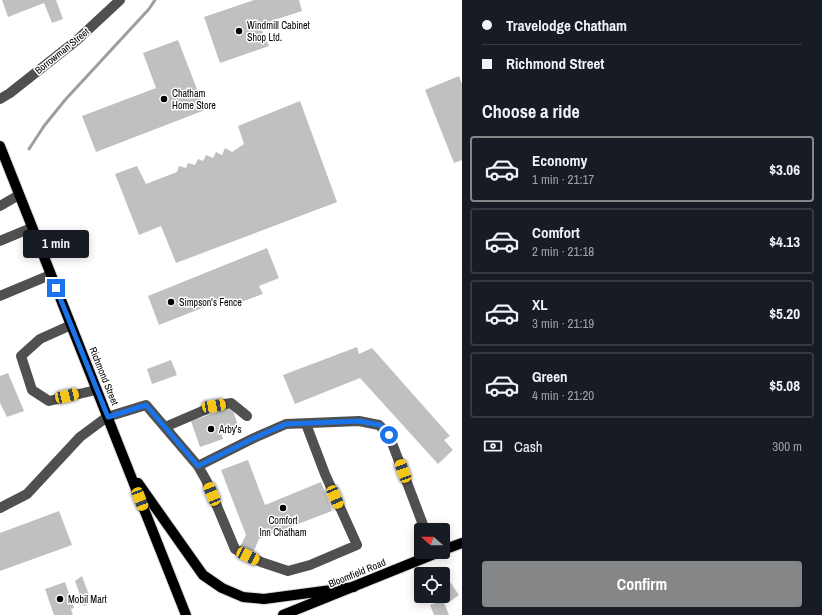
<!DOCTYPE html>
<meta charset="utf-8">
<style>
:root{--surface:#171b24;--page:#242831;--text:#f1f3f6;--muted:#9ea1a6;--line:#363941;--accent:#858687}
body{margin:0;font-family:"Archivo Narrow",sans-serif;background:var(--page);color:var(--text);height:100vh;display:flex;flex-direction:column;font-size:15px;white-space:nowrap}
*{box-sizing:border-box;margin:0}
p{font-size:13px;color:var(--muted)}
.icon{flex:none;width:22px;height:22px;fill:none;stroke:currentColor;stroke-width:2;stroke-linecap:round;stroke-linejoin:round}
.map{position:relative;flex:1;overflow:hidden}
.panel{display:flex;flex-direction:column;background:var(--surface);width:360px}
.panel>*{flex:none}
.hud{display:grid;align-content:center;height:88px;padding:0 20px;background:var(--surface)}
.needle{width:26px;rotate:291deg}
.fabs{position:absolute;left:414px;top:523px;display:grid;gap:8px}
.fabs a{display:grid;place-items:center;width:36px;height:36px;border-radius:4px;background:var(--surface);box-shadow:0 2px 10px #0003;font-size:20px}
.end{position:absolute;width:18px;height:18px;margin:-9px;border:5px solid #1a73e8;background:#fff;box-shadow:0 0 0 2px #fff}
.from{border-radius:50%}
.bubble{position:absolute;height:28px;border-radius:4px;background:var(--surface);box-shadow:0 2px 10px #0003;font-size:13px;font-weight:800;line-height:28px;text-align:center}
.car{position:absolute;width:12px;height:24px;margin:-12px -6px;border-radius:5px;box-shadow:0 0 3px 1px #0007;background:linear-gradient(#f5c518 24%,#345 0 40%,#f5c518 0 76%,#345 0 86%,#f5c518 0)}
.hud b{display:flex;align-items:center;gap:14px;height:38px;font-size:15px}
.hud b+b{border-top:1px solid var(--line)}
.hud i{width:10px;height:10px;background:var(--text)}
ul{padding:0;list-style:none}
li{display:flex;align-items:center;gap:12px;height:66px;margin:0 8px 6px;padding:0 12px;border:2px solid var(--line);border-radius:4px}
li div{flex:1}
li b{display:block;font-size:15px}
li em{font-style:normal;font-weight:800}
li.selected{border-color:var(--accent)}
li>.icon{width:36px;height:36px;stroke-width:1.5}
h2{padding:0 20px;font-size:18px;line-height:48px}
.pay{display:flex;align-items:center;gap:10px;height:44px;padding:0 20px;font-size:15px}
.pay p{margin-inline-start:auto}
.button{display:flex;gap:8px;margin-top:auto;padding:8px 20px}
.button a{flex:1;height:46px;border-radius:4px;background:var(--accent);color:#fff;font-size:16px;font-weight:800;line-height:46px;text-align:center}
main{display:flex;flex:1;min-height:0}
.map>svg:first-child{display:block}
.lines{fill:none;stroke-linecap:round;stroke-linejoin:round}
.stream{stroke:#9e9e9e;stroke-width:3}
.building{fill:#c0c0c0}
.major-casing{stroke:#dbdbdb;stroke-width:12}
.minor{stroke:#505050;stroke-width:10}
.major{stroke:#000;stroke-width:10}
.route{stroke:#1a73e8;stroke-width:5}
.poi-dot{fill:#000;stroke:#fff;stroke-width:1.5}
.labels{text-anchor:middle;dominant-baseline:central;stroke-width:3;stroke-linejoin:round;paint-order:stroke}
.poi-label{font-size:10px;fill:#000;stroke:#fff;text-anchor:start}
.street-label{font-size:10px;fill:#000;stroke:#fff}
</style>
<main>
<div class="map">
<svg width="462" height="615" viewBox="0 0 462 615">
<rect width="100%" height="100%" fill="#fff"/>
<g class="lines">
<path class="stream" d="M 29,149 L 44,126 L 65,100 L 149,9 L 155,0"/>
</g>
<path class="building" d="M 2,0 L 56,0 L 63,19 L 52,23 L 44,3 L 8,17 Z
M 254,0 L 299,0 L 302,11 L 259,25 L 269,46 L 220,63 L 204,17 Z
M 178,40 L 205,110 L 96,152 L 82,116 L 156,88 L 143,53 Z
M 459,76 L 462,84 L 462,160 L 454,163 L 425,90 Z
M 300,101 L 337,202 L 176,263 L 161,226 L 139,235 L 115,174 L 137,166 L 146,184 L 177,172 L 179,166 L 186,168 L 188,163 L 195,165 L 198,159 L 203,161 L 206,155 L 213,158 L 216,152 L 222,155 L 225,148 L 232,152 L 244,144 L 238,126 Z
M 267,248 L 279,278 L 259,286 L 263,294 L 228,307 L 225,299 L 159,325 L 148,296 Z
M 357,347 L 359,354 L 372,348 L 450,436 L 444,440 L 453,450 L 438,464 L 360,378 L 295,404 L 283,375 Z
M 171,360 L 177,375 L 152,384 L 147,369 Z
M 8,373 L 24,411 L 7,417 L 0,403 L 0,376 Z
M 232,407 L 238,426 L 221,432 L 223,439 L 200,447 L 191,421 Z
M 248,460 L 265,505 L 321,482 L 332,511 L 259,539 L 253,553 L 240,547 L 246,535 L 221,470 Z
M 59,511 L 72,545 L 0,571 L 0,533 Z
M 82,576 L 92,603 L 84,606 L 75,581 Z
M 446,576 L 459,595 L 449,602 L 443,594 L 443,579 Z
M 65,582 L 74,608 L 71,609 L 73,615 L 54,615 L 45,589 Z
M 443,600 L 449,615 L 434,615 L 430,605 Z"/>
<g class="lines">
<g class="major-casing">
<path id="major" d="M 0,146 L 186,615
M 138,483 L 203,575 L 222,588 L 243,597 L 264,599 L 354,587
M 443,550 L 462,543
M 283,615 L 439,552"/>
</g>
<path class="minor" d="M 0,99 L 10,93 L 77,40 L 120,0
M 0,206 L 19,195
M 0,241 L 31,228
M 0,296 L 50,275
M 71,325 L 40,339 L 21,356 L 32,390 L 49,401 L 96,390
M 165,427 L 214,406 L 231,403 L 247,416
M 198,466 L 206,480 L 235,549 L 261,562 L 288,571 L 310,565 L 357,545 L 325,474 L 306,424
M 0,508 L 27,494 L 80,437 L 107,417 L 146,405 L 198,466 L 254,438 L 286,424 L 359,421 L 379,425 L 389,435 L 425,530"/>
<use href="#major" class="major"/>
</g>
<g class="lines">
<path class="route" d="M 56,288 L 108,417 L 146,405 L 198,466 L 254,438 L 286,424 L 359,421 L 380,425 L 389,435"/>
</g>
<g class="poi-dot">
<circle cx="239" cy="31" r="4"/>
<circle cx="164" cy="99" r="4"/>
<circle cx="171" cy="302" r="4"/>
<circle cx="211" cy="429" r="4"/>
<circle cx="283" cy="508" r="4"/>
<circle cx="60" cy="599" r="4"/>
</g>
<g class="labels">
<g class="poi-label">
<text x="247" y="25">Windmill Cabinet<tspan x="247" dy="12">Shop Ltd.</tspan></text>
<text x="172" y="93">Chatham<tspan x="172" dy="12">Home Store</tspan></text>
<text x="179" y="302">Simpson's Fence</text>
<text x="219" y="429">Arby's</text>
<text x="283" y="520" text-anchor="middle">Comfort<tspan x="283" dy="12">Inn Chatham</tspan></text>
<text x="68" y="599">Mobil Mart</text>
</g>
<g class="street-label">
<text transform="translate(62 51) rotate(-39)">Borrowman Street</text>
<text transform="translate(104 376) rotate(68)">Richmond Street</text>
<text transform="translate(357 573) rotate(-22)">Bloomfield Road</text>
</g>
</g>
</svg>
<div class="fabs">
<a><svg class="needle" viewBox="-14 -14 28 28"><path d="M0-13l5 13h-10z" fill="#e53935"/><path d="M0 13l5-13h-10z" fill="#9ea1a6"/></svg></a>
<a><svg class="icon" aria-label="locate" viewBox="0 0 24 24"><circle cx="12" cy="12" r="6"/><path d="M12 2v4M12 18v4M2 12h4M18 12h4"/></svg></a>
</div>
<i class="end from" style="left:389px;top:435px"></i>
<i class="end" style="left:56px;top:288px"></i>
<div class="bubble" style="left:23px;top:230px;width:66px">1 min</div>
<i class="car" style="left:67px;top:396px;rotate:77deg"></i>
<i class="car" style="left:214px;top:406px;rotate:80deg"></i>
<i class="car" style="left:403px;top:471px;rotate:340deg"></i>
<i class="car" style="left:212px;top:494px;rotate:338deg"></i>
<i class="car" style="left:335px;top:497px;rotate:157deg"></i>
<i class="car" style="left:140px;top:499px;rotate:159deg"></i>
<i class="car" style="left:248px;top:556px;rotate:116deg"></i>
</div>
<section class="panel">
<div class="hud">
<b><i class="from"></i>Travelodge Chatham</b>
<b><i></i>Richmond Street</b>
</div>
<h2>Choose a ride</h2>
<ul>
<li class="selected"><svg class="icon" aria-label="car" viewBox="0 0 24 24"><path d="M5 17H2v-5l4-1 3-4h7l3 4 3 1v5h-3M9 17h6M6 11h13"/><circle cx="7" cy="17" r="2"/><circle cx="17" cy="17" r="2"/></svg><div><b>Economy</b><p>1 min · 21:17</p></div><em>$3.06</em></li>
<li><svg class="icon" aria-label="car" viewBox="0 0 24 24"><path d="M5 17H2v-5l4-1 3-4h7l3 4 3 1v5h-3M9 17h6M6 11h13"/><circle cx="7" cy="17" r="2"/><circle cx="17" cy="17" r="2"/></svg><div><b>Comfort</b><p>2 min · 21:18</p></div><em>$4.13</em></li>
<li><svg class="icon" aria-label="car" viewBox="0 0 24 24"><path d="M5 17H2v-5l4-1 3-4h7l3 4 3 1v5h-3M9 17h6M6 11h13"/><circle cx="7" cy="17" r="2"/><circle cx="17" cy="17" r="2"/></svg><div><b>XL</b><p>3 min · 21:19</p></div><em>$5.20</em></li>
<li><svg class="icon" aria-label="car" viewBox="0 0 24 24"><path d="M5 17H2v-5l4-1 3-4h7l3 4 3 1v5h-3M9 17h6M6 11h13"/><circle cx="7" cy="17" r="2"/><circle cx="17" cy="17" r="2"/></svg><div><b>Green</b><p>4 min · 21:20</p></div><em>$5.08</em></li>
</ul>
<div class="pay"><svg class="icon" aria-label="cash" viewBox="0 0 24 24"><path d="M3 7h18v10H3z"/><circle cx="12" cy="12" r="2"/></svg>Cash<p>300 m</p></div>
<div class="button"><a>Confirm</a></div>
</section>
</main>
